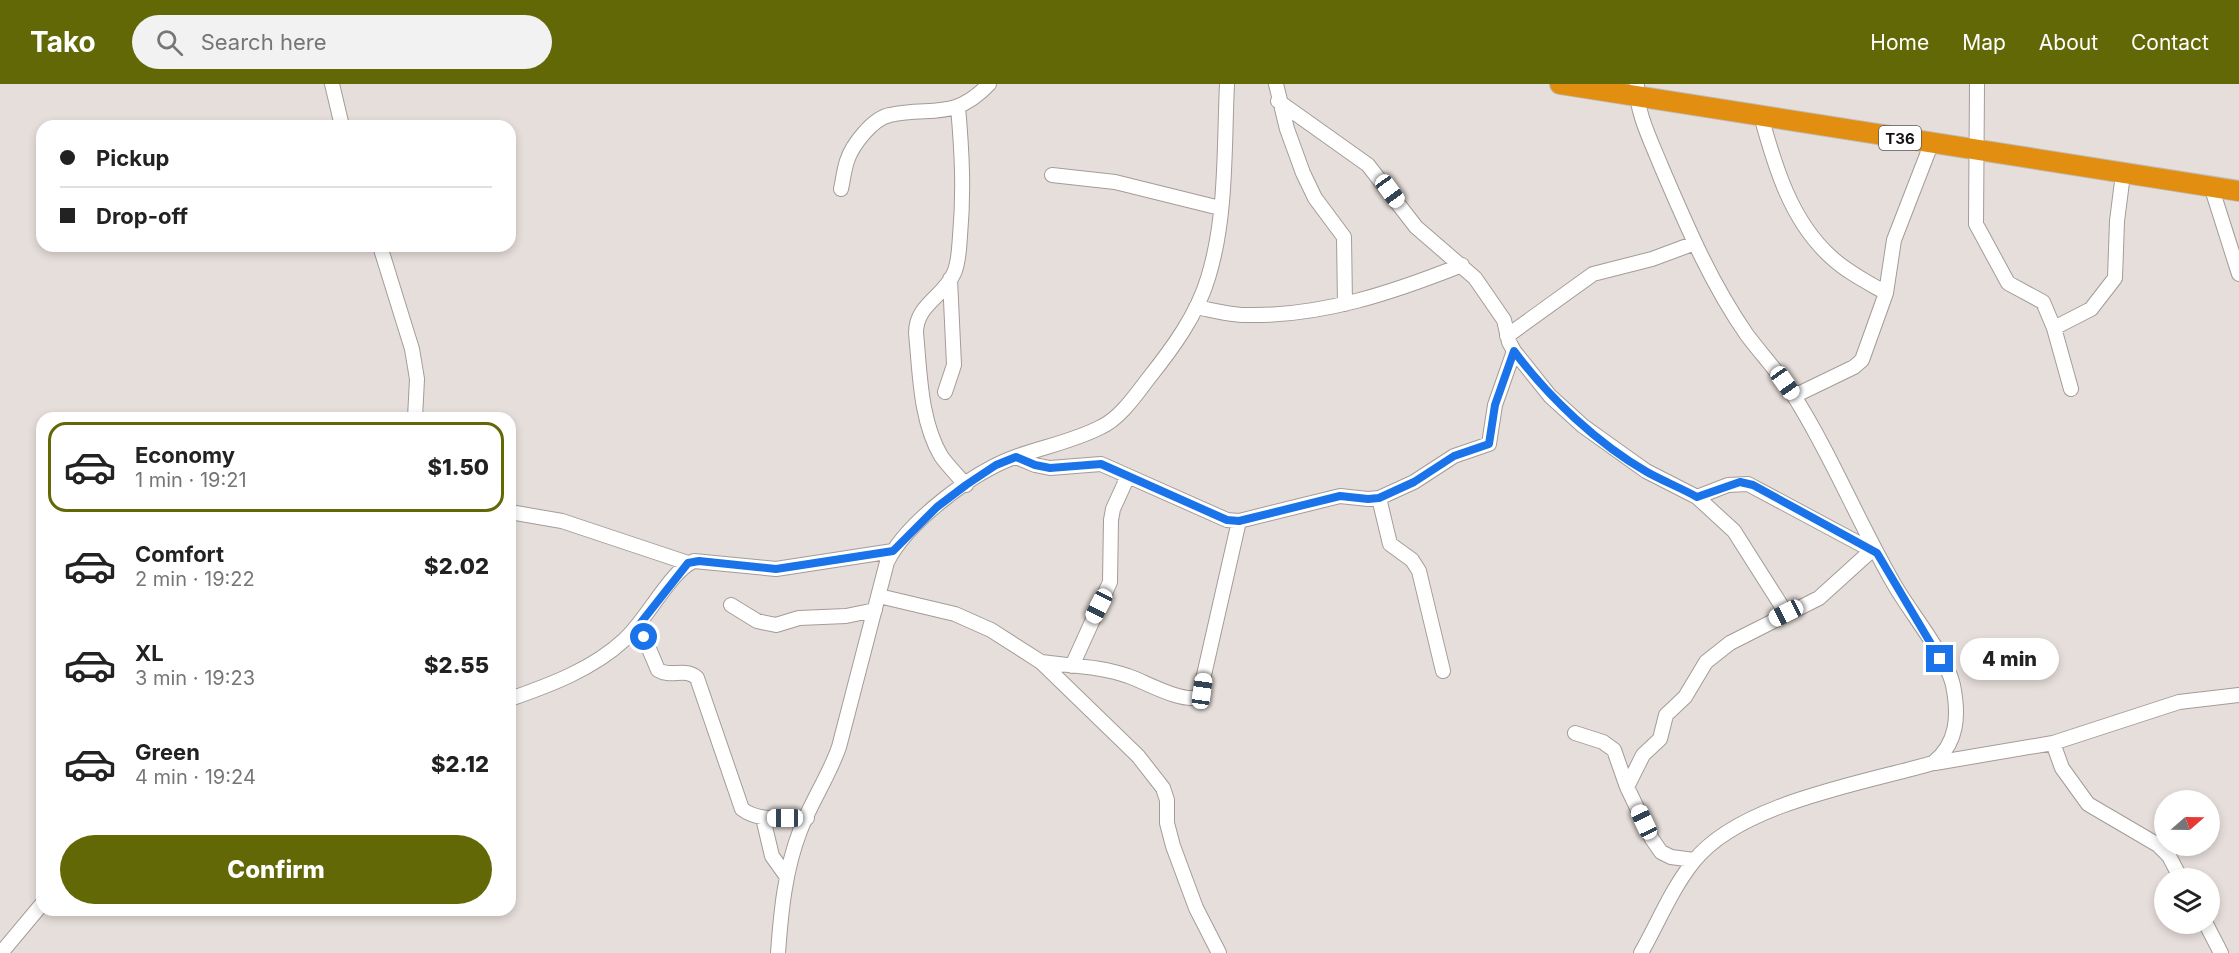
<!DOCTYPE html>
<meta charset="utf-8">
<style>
:root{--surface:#fff;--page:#f2f2f2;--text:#222;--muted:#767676;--line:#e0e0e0;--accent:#636807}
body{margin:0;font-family:Inter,sans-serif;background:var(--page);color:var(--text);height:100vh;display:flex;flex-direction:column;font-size:22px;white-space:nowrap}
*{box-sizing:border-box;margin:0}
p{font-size:20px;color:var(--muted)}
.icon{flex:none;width:33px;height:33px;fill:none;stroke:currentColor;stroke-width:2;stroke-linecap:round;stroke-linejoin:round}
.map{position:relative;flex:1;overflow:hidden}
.drawer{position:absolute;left:36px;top:328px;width:480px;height:504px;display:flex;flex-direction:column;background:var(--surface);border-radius:18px;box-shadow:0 3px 9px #0003}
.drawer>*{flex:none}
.hud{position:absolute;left:36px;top:36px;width:480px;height:132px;border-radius:18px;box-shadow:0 3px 9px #0003;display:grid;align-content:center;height:132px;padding:0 24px;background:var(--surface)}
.needle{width:39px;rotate:70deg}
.tools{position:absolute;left:2154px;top:706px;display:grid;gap:12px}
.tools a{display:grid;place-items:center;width:66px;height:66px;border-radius:50%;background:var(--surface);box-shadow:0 3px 9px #0003;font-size:30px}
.end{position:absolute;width:27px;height:27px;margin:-14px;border:8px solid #1a73e8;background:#fff;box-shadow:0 0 0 3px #fff}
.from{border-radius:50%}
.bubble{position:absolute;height:42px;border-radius:21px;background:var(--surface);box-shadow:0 3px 9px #0003;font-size:20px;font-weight:800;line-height:42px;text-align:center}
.car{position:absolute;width:18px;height:36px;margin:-18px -9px;border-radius:8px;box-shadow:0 0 4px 2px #0007;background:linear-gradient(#fff 24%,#345 0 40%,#fff 0 76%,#345 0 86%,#fff 0)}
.hud b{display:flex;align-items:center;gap:21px;height:57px;font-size:22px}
.hud b+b{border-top:2px solid var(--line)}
.hud i{width:15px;height:15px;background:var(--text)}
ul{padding:10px 0 0;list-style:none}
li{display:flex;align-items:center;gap:18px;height:90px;margin:0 12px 9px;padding:0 12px;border:3px solid transparent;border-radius:18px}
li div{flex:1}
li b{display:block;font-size:22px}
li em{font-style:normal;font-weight:800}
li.current{border-color:var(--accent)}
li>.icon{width:54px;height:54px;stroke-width:1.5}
.action{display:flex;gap:12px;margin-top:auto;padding:12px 24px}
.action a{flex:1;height:69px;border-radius:36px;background:var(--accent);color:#fff;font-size:24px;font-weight:800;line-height:69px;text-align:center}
header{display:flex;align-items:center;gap:36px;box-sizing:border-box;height:84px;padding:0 30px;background:var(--accent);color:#fff}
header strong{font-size:28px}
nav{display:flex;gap:33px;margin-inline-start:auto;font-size:21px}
.search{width:420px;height:54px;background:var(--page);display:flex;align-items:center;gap:15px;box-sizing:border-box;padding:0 21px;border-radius:33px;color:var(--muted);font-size:22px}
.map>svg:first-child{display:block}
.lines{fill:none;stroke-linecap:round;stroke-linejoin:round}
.minor-casing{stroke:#a39c98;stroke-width:16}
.highway-casing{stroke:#bdbdbc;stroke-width:22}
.minor{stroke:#fff;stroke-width:14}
.highway{stroke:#e18e11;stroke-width:20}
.route{stroke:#1a73e8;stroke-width:8}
.labels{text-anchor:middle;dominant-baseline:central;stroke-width:4.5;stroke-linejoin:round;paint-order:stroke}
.shield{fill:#fff;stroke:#5b5958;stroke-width:1.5}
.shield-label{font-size:15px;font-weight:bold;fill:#151211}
</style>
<header>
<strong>Tako</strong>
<div class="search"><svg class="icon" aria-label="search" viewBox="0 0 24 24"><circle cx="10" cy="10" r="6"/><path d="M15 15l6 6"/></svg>Search here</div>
<nav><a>Home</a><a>Map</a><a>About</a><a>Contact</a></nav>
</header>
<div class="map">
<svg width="2239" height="869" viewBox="0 0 2239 869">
<rect width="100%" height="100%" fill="#e6deda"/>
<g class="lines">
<g class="minor-casing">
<path id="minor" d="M 332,0 L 342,42
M 1276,0 L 1287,45 L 1303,89 L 1315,114 L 1344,153 L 1345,220
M 1637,0 C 1635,26 1651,57 1661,82 C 1686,140 1710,198 1747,251 C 1762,271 1780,290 1794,312 C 1832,372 1858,438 1894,500 C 1909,527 1946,571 1953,601 C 1959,631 1958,659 1933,679 C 1864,699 1740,719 1694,777 C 1672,804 1658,839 1641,869
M 1977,0 L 1976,140 L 2008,199 L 2043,218 L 2054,244 L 2071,305
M 1278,17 L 1368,81 L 1416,143 L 1475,194 L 1504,236 L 1509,258 L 1514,267 L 1550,312 L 1583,342 L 1646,387 L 1697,413 L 1734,447 L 1786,529
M 958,23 C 962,68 964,107 960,152 C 959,164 959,178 954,189 C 944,213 916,220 916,249 C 920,289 920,336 941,372 C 948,382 958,392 966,401
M 1761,32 C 1775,83 1791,137 1831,173 C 1847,188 1867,198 1886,209
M 1052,91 L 1115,98 L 1220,124
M 2211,102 L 2239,190
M 841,105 C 843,96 844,86 847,77 C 852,61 873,34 890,31 C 932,22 954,37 989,0
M 380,162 L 412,265 L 417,295 L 415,334
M 1196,223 C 1212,226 1230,231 1246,231 C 1321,233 1394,208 1462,181
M 2054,244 L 2091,225 L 2115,194 L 2117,137 L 2123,90
M 1507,252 L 1593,190 L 1652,175 L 1695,159
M 945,308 L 954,281 L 950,195
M 1794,312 L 1854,283 L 1862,276 L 1886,209 L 1894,156 L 1932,58
M 1016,373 L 1035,381 L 1050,384 L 1101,380 L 1227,436 L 1239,437 L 1340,412 L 1368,415 L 1379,414 L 1414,398 L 1454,372 L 1489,360 L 1495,321 L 1514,267
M 1697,413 L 1728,401 L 1748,400 L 1877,469
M 1379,414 L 1390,460 L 1412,476 L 1419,487 L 1443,587
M 510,428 L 562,437 L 688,479
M 879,512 L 955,530 L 991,546 L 1041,578 L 1138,672 L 1163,704 L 1167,716 L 1167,739 L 1173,762 L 1196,824 L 1219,869
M 731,521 L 757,537 L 776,541 L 799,534 L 846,532 L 875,526
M 639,541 L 658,586 C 671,594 686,583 697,594 L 742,725 C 759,738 786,734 807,734
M 1041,578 C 1069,582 1101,582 1128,592 C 1146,598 1181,619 1199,613 L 1239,437
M 1072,582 L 1110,498 L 1111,436 L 1113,425 L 1128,392
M 510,615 C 550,601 593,585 624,556 C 646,537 671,486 694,477 L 776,485 L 893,467
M 1575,649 L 1603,658 L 1614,666 L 1627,703 L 1652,755 L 1661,768 L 1671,773 L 1694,776
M 2053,659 L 2062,684 L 2088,720 L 2158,761 L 2169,772 L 2181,795
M 1935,679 L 2053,659 L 2179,618 L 2239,611
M 1627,703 L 1643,671 L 1660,655 L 1666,631 L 1685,613 L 1706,578 L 1730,559 L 1819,514 L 1872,466
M 763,734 L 772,772 L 787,793
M 2206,840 L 2221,869
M 1,869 L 42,820
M 778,869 C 781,827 785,786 800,747 C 811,718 829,692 839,663 L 887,478 C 907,438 973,388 1015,373 C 1043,363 1074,357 1101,343 C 1120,334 1135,312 1148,295 C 1172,265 1197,231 1208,194 C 1227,133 1224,63 1227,0"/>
</g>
<g class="highway-casing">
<path id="highway" d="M 1560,0 L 2239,107"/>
</g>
<use href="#minor" class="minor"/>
<use href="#highway" class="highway"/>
</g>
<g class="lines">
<path class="route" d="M 644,553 L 639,541 L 688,479 L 699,477 L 776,485 L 893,467 L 937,423 L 966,401 L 996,381 L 1016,373 L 1035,381 L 1050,384 L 1101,380 L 1227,436 L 1239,437 L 1340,412 L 1368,415 L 1379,414 L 1414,398 L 1454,372 L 1489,360 L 1495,321 L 1514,267 C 1548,313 1598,360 1647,388 C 1663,397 1681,404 1697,413 L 1740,398 L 1753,401 L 1877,469 L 1940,575"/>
</g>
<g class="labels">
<rect class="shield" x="1879" y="42" width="42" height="24" rx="4.5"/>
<g class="shield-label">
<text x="1900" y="54">T36</text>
</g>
</g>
</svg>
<div class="tools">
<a><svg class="needle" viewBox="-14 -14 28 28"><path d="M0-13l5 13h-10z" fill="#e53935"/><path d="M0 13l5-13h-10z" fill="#767676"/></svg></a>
<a><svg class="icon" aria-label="layers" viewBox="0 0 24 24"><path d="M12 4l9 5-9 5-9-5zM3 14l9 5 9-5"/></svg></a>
</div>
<i class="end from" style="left:644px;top:553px"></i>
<i class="end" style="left:1940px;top:575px"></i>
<div class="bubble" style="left:1960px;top:554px;width:99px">4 min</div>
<i class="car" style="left:1390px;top:107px;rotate:144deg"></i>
<i class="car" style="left:1785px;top:299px;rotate:145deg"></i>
<i class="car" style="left:1099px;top:522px;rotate:207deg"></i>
<i class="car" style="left:1786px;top:529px;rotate:243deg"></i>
<i class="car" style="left:1202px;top:607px;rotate:8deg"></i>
<i class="car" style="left:785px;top:734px;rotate:270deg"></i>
<i class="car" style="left:1644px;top:738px;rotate:335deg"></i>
<div class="hud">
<b><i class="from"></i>Pickup</b>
<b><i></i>Drop-off</b>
</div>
<section class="drawer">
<ul>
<li class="current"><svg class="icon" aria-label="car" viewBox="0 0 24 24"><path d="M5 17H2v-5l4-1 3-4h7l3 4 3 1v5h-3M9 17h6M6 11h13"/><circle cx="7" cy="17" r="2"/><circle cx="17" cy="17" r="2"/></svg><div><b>Economy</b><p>1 min · 19:21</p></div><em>$1.50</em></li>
<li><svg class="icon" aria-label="car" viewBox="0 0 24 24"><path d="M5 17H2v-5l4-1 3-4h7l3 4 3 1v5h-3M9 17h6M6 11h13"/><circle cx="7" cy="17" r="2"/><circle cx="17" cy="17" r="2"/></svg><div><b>Comfort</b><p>2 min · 19:22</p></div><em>$2.02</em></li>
<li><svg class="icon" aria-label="car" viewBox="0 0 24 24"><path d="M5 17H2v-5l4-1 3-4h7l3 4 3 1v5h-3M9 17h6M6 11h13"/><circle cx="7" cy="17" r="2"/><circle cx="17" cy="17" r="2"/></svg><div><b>XL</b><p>3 min · 19:23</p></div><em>$2.55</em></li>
<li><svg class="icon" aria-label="car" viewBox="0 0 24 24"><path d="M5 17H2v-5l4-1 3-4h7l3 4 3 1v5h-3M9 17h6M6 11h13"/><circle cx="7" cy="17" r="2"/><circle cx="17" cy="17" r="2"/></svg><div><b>Green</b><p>4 min · 19:24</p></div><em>$2.12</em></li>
</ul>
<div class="action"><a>Confirm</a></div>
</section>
</div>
